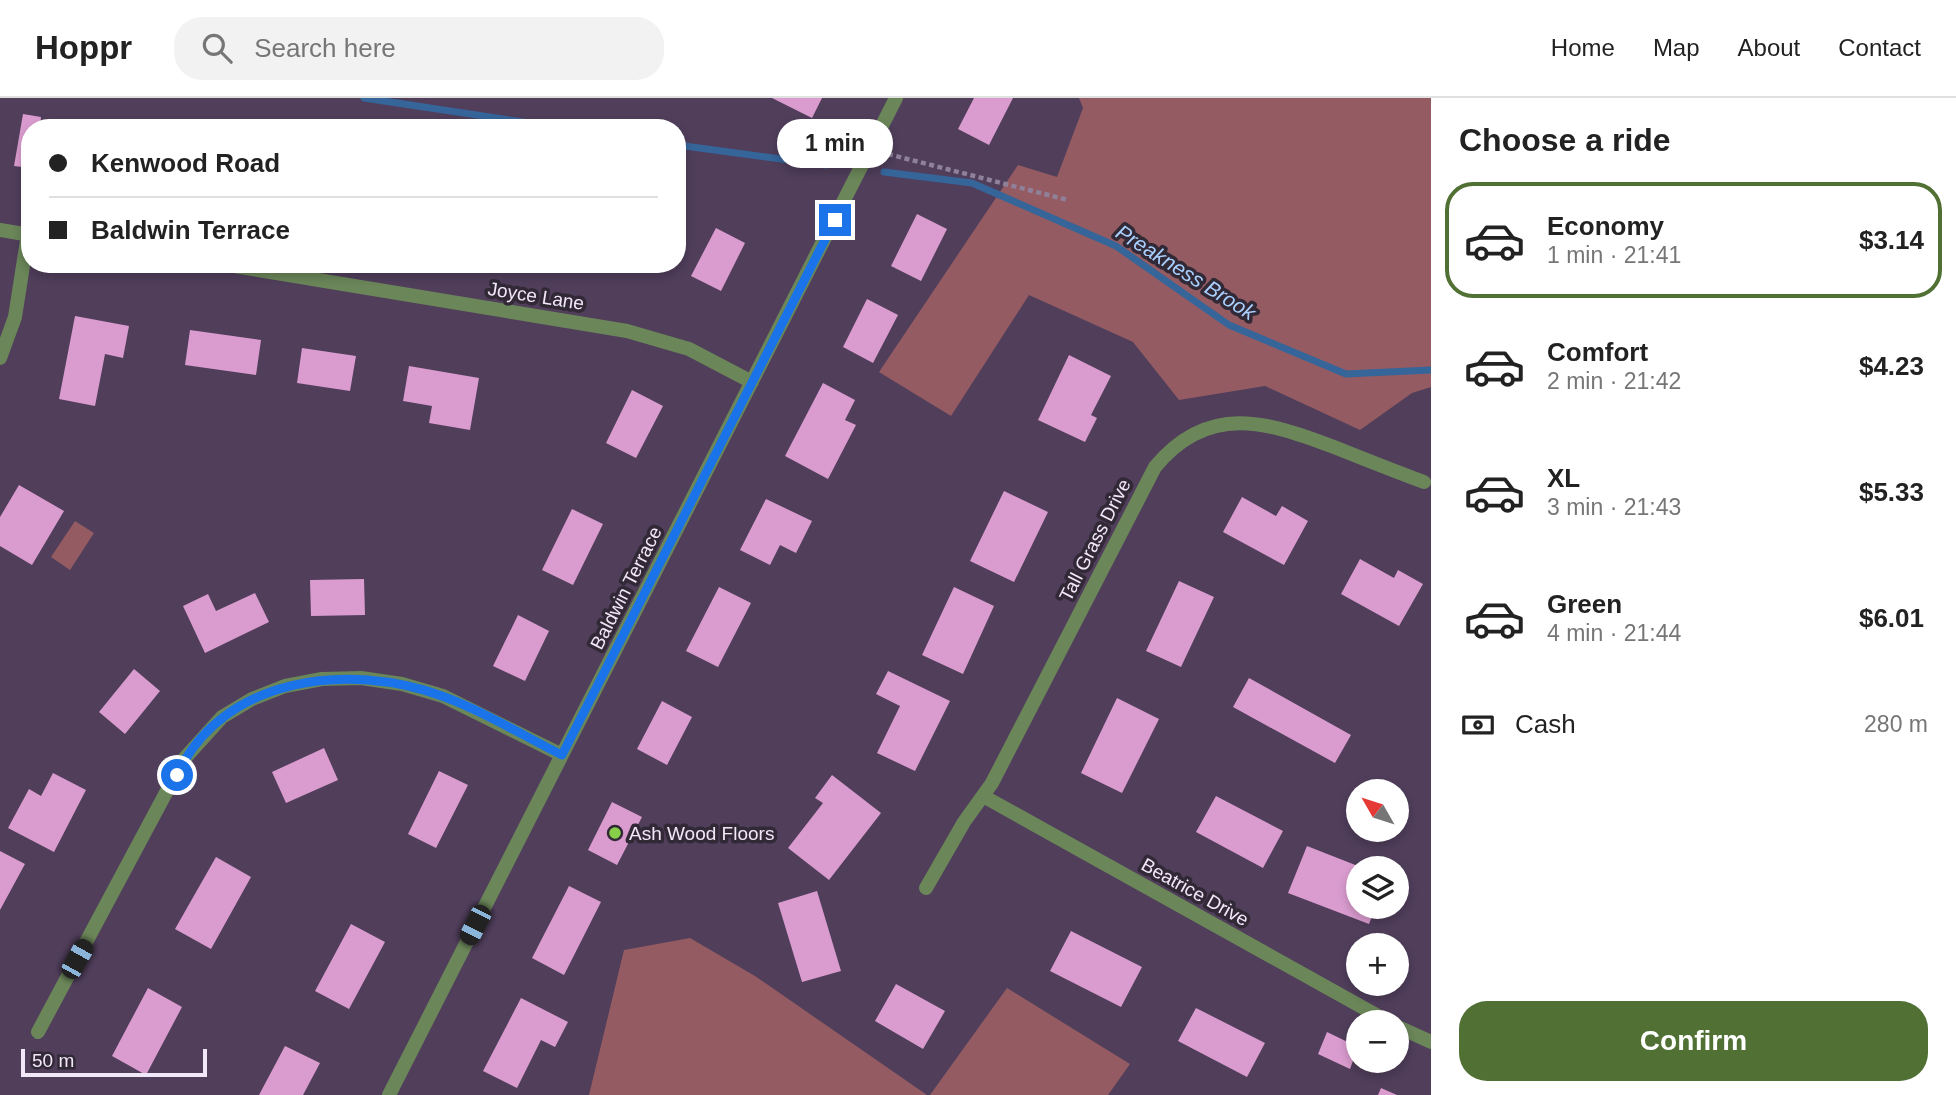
<!DOCTYPE html>
<meta charset="utf-8">
<style>
:root{--surface:#fff;--page:#f2f2f2;--text:#222;--muted:#767676;--line:#e0e0e0;--accent:#507034}
body{margin:0;font-family:Arial,sans-serif;background:var(--page);color:var(--text);height:100vh;display:flex;flex-direction:column;font-size:26px;white-space:nowrap}
*{box-sizing:border-box;margin:0}
p{font-size:23px;color:var(--muted)}
.icon{flex:none;width:38px;height:38px;fill:none;stroke:currentColor;stroke-width:2;stroke-linecap:round;stroke-linejoin:round}
.map{position:relative;flex:1;overflow:hidden}
.panel{display:flex;flex-direction:column;background:var(--surface);width:525px}
.panel>*{flex:none}
.guide{position:absolute;left:21px;top:21px;width:665px;height:154px;border-radius:28px;box-shadow:0 4px 10px #0003;display:grid;align-content:center;height:154px;padding:0 28px;background:var(--surface)}
.needle{width:46px;rotate:309deg}
.fabs{position:absolute;left:1346px;top:681px;display:grid;gap:14px}
.fabs a{display:grid;place-items:center;width:63px;height:63px;border-radius:50%;background:var(--surface);box-shadow:0 4px 10px #0003;font-size:35px}
.scale{position:absolute;left:21px;bottom:18px;width:186px;box-sizing:border-box;padding-left:7px;border:4px solid #f2e6f9;border-top:0;font-size:19px;line-height:24px;white-space:nowrap;color:#f2e6f9;-webkit-text-stroke:5px #312936;paint-order:stroke}
.end{position:absolute;width:32px;height:32px;margin:-16px;border:9px solid #1a73e8;background:#fff;box-shadow:0 0 0 4px #fff}
.from{border-radius:50%}
.bubble{position:absolute;height:49px;border-radius:24px;background:var(--surface);box-shadow:0 4px 10px #0003;font-size:23px;font-weight:700;line-height:49px;text-align:center}
.car{position:absolute;width:21px;height:42px;margin:-21px -10px;border-radius:9px;box-shadow:0 0 5px 2px #0007;background:linear-gradient(#222 24%,#8ab4d8 0 40%,#222 0 76%,#8ab4d8 0 86%,#222 0)}
.guide b{display:flex;align-items:center;gap:24px;height:66px;font-size:26px}
.guide b+b{border-top:2px solid var(--line)}
.guide i{width:18px;height:18px;background:var(--text)}
ul{padding:0;list-style:none}
li{display:flex;align-items:center;gap:21px;height:116px;margin:0 14px 10px;padding:0 14px;border:4px solid transparent;border-radius:28px}
li div{flex:1}
li b{display:block;font-size:26px}
li em{font-style:normal;font-weight:700}
li.selected{border-color:var(--accent)}
li>.icon{width:63px;height:63px;stroke-width:1.5}
h2{padding:0 28px;font-size:32px;line-height:84px}
.pay{display:flex;align-items:center;gap:18px;height:77px;padding:0 28px;font-size:26px}
.pay p{margin-inline-start:auto}
.action{display:flex;gap:14px;margin-top:auto;padding:14px 28px}
.action a{flex:1;height:80px;border-radius:28px;background:var(--accent);color:#fff;font-size:28px;font-weight:700;line-height:80px;text-align:center}
header{display:flex;align-items:center;gap:42px;box-sizing:border-box;height:98px;padding:0 35px;background:var(--surface);border-bottom:2px solid var(--line)}
header strong{font-size:33px}
nav{display:flex;gap:38px;margin-inline-start:auto;font-size:24px}
.search{width:490px;height:63px;background:var(--page);display:flex;align-items:center;gap:18px;box-sizing:border-box;padding:0 24px;border-radius:28px;color:var(--muted);font-size:26px}
main{display:flex;flex:1;min-height:0}
.map>svg:first-child{display:block}
.green{fill:#945c62}
.lines{fill:none;stroke-linecap:round;stroke-linejoin:round}
.stream{stroke:#36659a;stroke-width:7}
.building{fill:#da9ccf}
.path{stroke:#90819a;stroke-width:4.5;stroke-dasharray:5 3.5;stroke-linecap:butt}
.minor{stroke:#6b8659;stroke-width:14}
.route{stroke:#1a73e8;stroke-width:9}
.poi-dot{fill:#88cf49;stroke:#312936;stroke-width:2.5}
.labels{text-anchor:middle;dominant-baseline:central;stroke-width:7;stroke-linejoin:round;paint-order:stroke}
.street-label{font-size:19px;fill:#f2e6f9;stroke:#312936}
.poi-label{font-size:19px;fill:#f2e6f9;stroke:#312936;text-anchor:start}
.water-label{font-size:21px;font-style:italic;fill:#a9d0ff;stroke:#312936}
</style>
<header>
<strong>Hoppr</strong>
<div class="search"><svg class="icon" aria-label="search" viewBox="0 0 24 24"><circle cx="10" cy="10" r="6"/><path d="M15 15l6 6"/></svg>Search here</div>
<nav><a>Home</a><a>Map</a><a>About</a><a>Contact</a></nav>
</header>
<main>
<div class="map">
<svg width="1431" height="997" viewBox="0 0 1431 997">
<rect width="100%" height="100%" fill="#503e5b"/>
<path class="green" d="M 1079,0 L 1431,0 L 1431,289 L 1412,295 L 1360,332 L 1265,288 L 1179,302 L 1133,244 L 1029,197 L 951,318 L 879,274 L 1018,67 L 1057,79 L 1083,10 Z
M 75,423 L 94,435 L 70,472 L 51,459 Z
M 690,840 L 755,878 L 927,997 L 589,997 L 624,852 Z
M 1007,890 L 1130,966 L 1108,997 L 930,997 Z"/>
<g class="lines">
<path class="stream" d="M 364,0 L 563,30
M 677,47 L 826,67
M 884,74 L 972,85 L 1116,148 L 1229,227 L 1346,276 L 1431,272"/>
</g>
<path class="building" d="M 772,0 L 822,0 L 812,20 Z
M 974,0 L 1013,0 L 989,47 L 958,31 Z
M 23,16 L 41,19 L 40,30 L 30,30 L 30,70 L 14,68 Z
M 917,116 L 947,131 L 921,183 L 891,168 Z
M 716,130 L 745,145 L 721,193 L 691,178 Z
M 867,201 L 898,217 L 873,265 L 843,249 Z
M 75,218 L 129,228 L 123,260 L 105,256 L 95,308 L 59,301 Z
M 190,232 L 261,242 L 256,277 L 185,267 Z
M 302,250 L 356,258 L 350,293 L 297,285 Z
M 1069,257 L 1111,278 L 1091,317 L 1097,320 L 1085,344 L 1038,322 Z
M 409,268 L 479,280 L 470,332 L 429,325 L 432,308 L 403,303 Z
M 823,285 L 855,302 L 845,322 L 856,327 L 828,381 L 785,358 Z
M 632,292 L 663,308 L 636,360 L 606,345 Z
M 19,387 L 64,413 L 32,467 L 0,448 L 0,419 Z
M 1004,393 L 1048,414 L 1014,484 L 970,463 Z
M 1242,399 L 1276,418 L 1282,408 L 1308,423 L 1284,467 L 1223,434 Z
M 766,401 L 812,423 L 796,455 L 780,447 L 770,467 L 740,452 Z
M 572,411 L 603,426 L 573,487 L 542,472 Z
M 1360,461 L 1394,480 L 1398,472 L 1423,486 L 1399,528 L 1341,496 Z
M 364,481 L 365,517 L 311,518 L 310,482 Z
M 1179,483 L 1214,499 L 1181,569 L 1146,553 Z
M 719,489 L 751,505 L 718,569 L 686,553 Z
M 954,489 L 994,508 L 963,576 L 922,557 Z
M 255,495 L 269,524 L 205,555 L 183,508 L 208,496 L 216,513 Z
M 518,517 L 549,533 L 525,583 L 493,568 Z
M 134,571 L 160,593 L 125,636 L 99,614 Z
M 888,573 L 950,603 L 915,673 L 877,655 L 900,608 L 876,596 Z
M 1249,580 L 1351,637 L 1335,665 L 1233,609 Z
M 1117,600 L 1159,621 L 1122,695 L 1081,675 Z
M 662,603 L 692,619 L 667,667 L 637,651 Z
M 324,650 L 338,682 L 286,705 L 272,674 Z
M 439,673 L 468,687 L 436,750 L 408,736 Z
M 53,675 L 86,692 L 54,754 L 8,730 L 29,691 L 41,698 Z
M 832,677 L 881,715 L 829,782 L 788,750 L 823,705 L 815,700 Z
M 1216,698 L 1283,733 L 1263,770 L 1196,734 Z
M 612,704 L 642,719 L 617,767 L 588,752 Z
M 1307,748 L 1363,770 L 1358,770 L 1358,808 L 1376,808 L 1369,826 L 1288,795 Z
M 0,753 L 25,766 L 0,812 Z
M 216,759 L 251,779 L 211,851 L 175,831 Z
M 569,788 L 601,804 L 564,877 L 532,860 Z
M 817,793 L 841,873 L 802,884 L 778,805 Z
M 351,826 L 385,844 L 349,911 L 315,893 Z
M 1071,833 L 1142,869 L 1121,909 L 1050,873 Z
M 896,886 L 945,913 L 923,951 L 875,923 Z
M 148,890 L 182,909 L 146,977 L 112,958 Z
M 521,900 L 568,924 L 555,949 L 541,942 L 517,990 L 483,973 Z
M 1196,910 L 1265,945 L 1247,979 L 1178,943 Z
M 1327,934 L 1358,949 L 1350,971 L 1318,956 Z
M 285,948 L 320,965 L 303,997 L 259,997 Z
M 1381,990 L 1397,997 L 1378,997 Z"/>
<g class="lines">
<path class="path" d="M 888,56 L 1068,102"/>
<path class="minor" d="M 0,132 L 30,137
M 222,166 L 627,233 L 689,251 L 752,284
M 0,260 L 15,219 L 28,136
M 983,698 L 1389,924
M 926,790 L 964,724 L 992,685 L 1155,369 C 1208,305 1266,323 1334,349 C 1364,361 1394,373 1424,384
M 1396,928 L 1431,944
M 38,934 L 184,661 L 222,619 L 252,601 L 285,588 L 322,581 L 361,580 L 402,586 L 443,598 L 562,657
M 389,997 L 896,0"/>
</g>
<g class="lines">
<path class="route" d="M 177,677 C 223,578 349,564 442,598 C 483,613 522,637 562,657 L 835,122"/>
</g>
<circle class="poi-dot" cx="615" cy="735" r="7"/>
<g class="labels">
<g class="street-label">
<text transform="translate(536 198) rotate(9)">Joyce Lane</text>
<text transform="translate(1095 442) rotate(-63)">Tall Grass Drive</text>
<text transform="translate(626 490) rotate(-63)">Baldwin Terrace</text>
<text transform="translate(1195 794) rotate(29)">Beatrice Drive</text>
</g>
<g class="poi-label">
<text x="629" y="735">Ash Wood Floors</text>
</g>
<g class="water-label">
<text transform="translate(1186 174) rotate(32)">Preakness Brook</text>
</g>
</g>
</svg>
<div class="fabs">
<a><svg class="needle" viewBox="-14 -14 28 28"><path d="M0-13l5 13h-10z" fill="#e53935"/><path d="M0 13l5-13h-10z" fill="#767676"/></svg></a>
<a><svg class="icon" aria-label="layers" viewBox="0 0 24 24"><path d="M12 4l9 5-9 5-9-5zM3 14l9 5 9-5"/></svg></a>
<a>+</a>
<a>−</a>
</div>
<div class="scale">50 m</div>
<i class="end from" style="left:177px;top:677px"></i>
<i class="end" style="left:835px;top:122px"></i>
<div class="bubble" style="left:777px;top:21px;width:116px">1 min</div>
<i class="car" style="left:475px;top:827px;rotate:207deg"></i>
<i class="car" style="left:77px;top:861px;rotate:29deg"></i>
<div class="guide">
<b><i class="from"></i>Kenwood Road</b>
<b><i></i>Baldwin Terrace</b>
</div>
</div>
<section class="panel">
<h2>Choose a ride</h2>
<ul>
<li class="selected"><svg class="icon" aria-label="car" viewBox="0 0 24 24"><path d="M5 17H2v-5l4-1 3-4h7l3 4 3 1v5h-3M9 17h6M6 11h13"/><circle cx="7" cy="17" r="2"/><circle cx="17" cy="17" r="2"/></svg><div><b>Economy</b><p>1 min · 21:41</p></div><em>$3.14</em></li>
<li><svg class="icon" aria-label="car" viewBox="0 0 24 24"><path d="M5 17H2v-5l4-1 3-4h7l3 4 3 1v5h-3M9 17h6M6 11h13"/><circle cx="7" cy="17" r="2"/><circle cx="17" cy="17" r="2"/></svg><div><b>Comfort</b><p>2 min · 21:42</p></div><em>$4.23</em></li>
<li><svg class="icon" aria-label="car" viewBox="0 0 24 24"><path d="M5 17H2v-5l4-1 3-4h7l3 4 3 1v5h-3M9 17h6M6 11h13"/><circle cx="7" cy="17" r="2"/><circle cx="17" cy="17" r="2"/></svg><div><b>XL</b><p>3 min · 21:43</p></div><em>$5.33</em></li>
<li><svg class="icon" aria-label="car" viewBox="0 0 24 24"><path d="M5 17H2v-5l4-1 3-4h7l3 4 3 1v5h-3M9 17h6M6 11h13"/><circle cx="7" cy="17" r="2"/><circle cx="17" cy="17" r="2"/></svg><div><b>Green</b><p>4 min · 21:44</p></div><em>$6.01</em></li>
</ul>
<div class="pay"><svg class="icon" aria-label="cash" viewBox="0 0 24 24"><path d="M3 7h18v10H3z"/><circle cx="12" cy="12" r="2"/></svg>Cash<p>280 m</p></div>
<div class="action"><a>Confirm</a></div>
</section>
</main>
